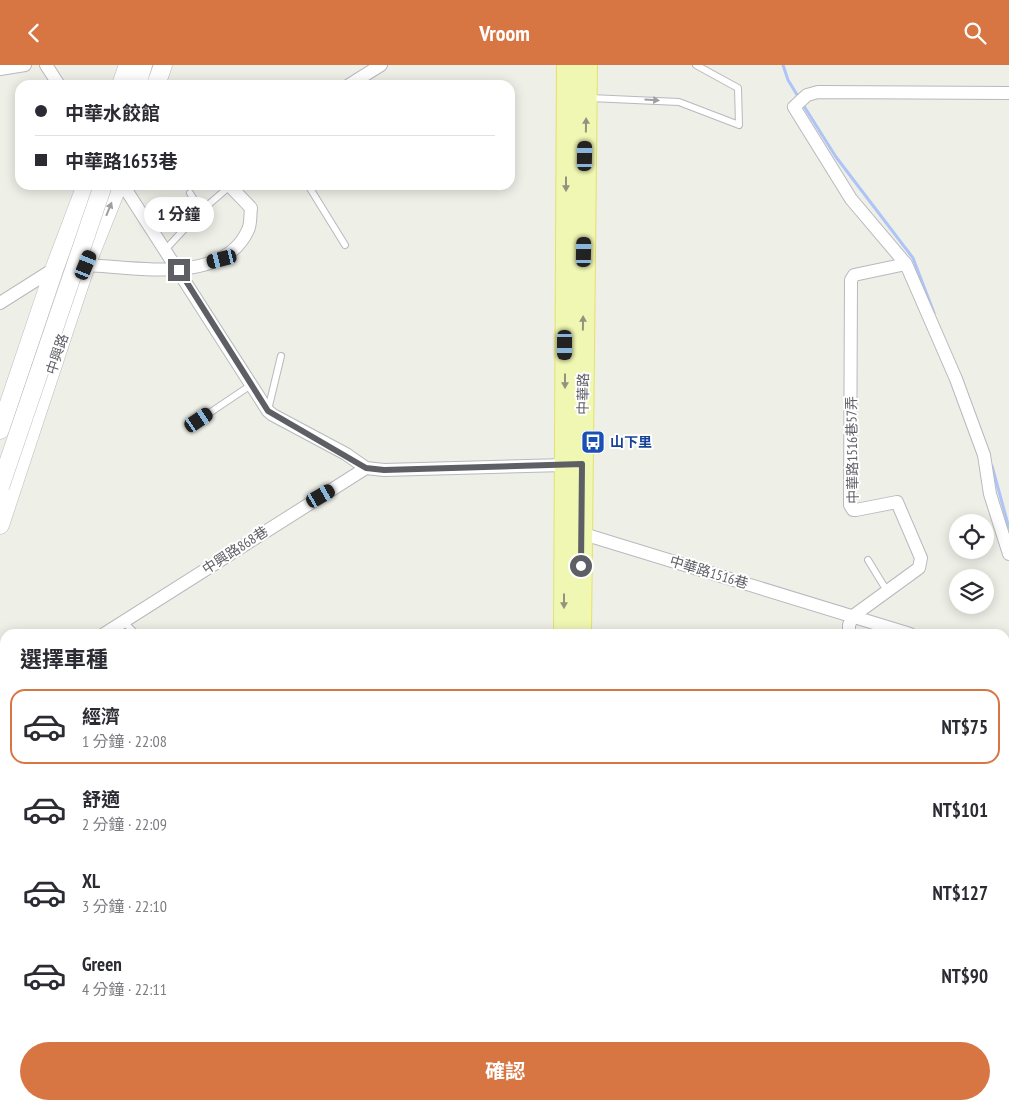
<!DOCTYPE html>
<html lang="zh-TW">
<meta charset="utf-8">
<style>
:root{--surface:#fff;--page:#f7f7f7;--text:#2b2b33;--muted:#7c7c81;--line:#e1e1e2;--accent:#d87643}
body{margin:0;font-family:"PT Sans Narrow","Noto Sans TC",sans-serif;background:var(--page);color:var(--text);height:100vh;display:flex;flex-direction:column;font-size:19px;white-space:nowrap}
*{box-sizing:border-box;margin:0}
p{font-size:16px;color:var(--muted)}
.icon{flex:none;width:28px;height:28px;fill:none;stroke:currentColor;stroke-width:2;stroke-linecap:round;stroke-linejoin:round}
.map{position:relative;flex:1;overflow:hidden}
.drawer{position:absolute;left:0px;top:564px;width:1010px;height:481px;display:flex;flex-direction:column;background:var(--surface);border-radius:15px 15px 0 0;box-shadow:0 2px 12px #0003}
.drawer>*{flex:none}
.hud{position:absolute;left:15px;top:15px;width:500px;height:110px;border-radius:15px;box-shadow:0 2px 12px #0003;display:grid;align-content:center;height:110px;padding:0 20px;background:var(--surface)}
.fabs{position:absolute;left:949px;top:449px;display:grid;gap:10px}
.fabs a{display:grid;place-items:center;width:45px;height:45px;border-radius:50%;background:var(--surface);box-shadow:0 2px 12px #0003;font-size:25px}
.end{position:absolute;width:22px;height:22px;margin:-11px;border:6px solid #5e5f65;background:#fff;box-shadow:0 0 0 2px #fff}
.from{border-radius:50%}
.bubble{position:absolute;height:35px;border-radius:18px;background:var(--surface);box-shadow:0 2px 12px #0003;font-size:16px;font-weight:700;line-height:35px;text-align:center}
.car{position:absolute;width:15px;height:30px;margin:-15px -8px;border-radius:6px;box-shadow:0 0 4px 1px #0007;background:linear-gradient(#222 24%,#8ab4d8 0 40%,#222 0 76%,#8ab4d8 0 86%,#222 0)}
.hud b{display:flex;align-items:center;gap:18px;height:48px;font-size:19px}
.hud b+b{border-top:1px solid var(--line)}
.hud i{width:12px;height:12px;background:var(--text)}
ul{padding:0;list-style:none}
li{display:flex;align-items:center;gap:15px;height:75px;margin:0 10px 8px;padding:0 10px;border:2px solid transparent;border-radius:15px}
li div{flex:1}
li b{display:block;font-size:19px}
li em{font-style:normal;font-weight:700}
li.selected{border-color:var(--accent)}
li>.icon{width:45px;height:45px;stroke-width:1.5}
h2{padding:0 20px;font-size:22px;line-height:60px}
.action{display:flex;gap:10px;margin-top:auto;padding:10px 20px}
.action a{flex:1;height:58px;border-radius:30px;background:var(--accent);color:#fff;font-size:20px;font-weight:700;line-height:58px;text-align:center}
header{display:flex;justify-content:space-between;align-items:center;height:65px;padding:0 20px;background:var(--accent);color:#fff;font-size:22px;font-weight:700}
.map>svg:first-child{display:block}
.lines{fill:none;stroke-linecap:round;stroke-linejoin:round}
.stream{stroke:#aec4f7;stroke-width:3}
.lane-casing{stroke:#b8b9bf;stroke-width:8}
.street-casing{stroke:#b8b9bf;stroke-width:14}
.secondary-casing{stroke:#babac0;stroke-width:19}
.primary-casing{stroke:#e4e26a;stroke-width:22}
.lane{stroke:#fff;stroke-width:6}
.street{stroke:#fff;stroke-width:12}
.secondary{stroke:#fff;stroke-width:18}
.primary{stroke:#f0f7b3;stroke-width:20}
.secondary-bridge-casing{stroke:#babac0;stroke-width:19;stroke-linecap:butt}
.secondary-bridge{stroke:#fff;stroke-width:18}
.oneway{fill:#9e9fa3}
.oneway2{fill:#919480}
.route{stroke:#5e5f65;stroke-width:6}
.labels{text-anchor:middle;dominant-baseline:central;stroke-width:4;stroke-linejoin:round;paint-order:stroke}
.street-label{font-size:14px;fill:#5e5f65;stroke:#fff}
.transit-label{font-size:14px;font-weight:bold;fill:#164399;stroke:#fff;text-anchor:start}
</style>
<header><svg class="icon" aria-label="back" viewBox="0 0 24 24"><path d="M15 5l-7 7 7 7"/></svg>Vroom<svg class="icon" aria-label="search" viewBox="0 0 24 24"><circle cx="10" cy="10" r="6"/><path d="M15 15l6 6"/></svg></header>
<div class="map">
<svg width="1009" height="1044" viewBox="0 0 1009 1044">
<rect width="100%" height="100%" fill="#eeefe7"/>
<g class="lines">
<path class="stream" d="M 783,0 L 788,15 L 799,33
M 802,38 L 836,92 L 913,193 L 934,248
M 992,401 L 1009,463
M 1005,792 L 1009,790
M 0,982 L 5,980"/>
<g class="lane-casing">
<path id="lane" d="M 590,33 L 679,37 L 739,60 L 738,23 L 696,0
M 308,120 L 345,180
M 190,128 L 201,146
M 165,185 L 201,146 L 230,121
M 268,345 L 281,291
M 199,355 L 251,320
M 868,495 L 887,526
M 123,556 L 136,569
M 1005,936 L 1009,936
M 0,976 L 5,975
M 24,1040 L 25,1044
M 131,1040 L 131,1044
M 177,1040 L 177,1044
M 228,1040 L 228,1044
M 253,1040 L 253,1044
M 337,1040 L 338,1044
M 375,1040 L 381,1044
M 632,1044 L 641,1040
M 679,1044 L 680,1040
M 749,1044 L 749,1040"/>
</g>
<g class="street-casing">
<path id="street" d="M 46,0 L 59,20
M 0,4 L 25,0
M 349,20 L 381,0
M 1009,28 L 818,27 L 807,30 L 794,42 L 851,134 L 906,199 L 956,314 L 984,390 L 990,429 L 1009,489
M 123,120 L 268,346 L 273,350 L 346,389 L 366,403 L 384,405 L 564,400
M 79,200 C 129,200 222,223 248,165 C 251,159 250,150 251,143 L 229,120
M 0,238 L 57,202
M 577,467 L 910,569
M 853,551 L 919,503 L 921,493 L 897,437 L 856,445 L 853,445 L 850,440 L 851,215 L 854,210 L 906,199
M 104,569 L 366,403
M 849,569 L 849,560 L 853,551
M 1005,597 L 1009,599
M 0,635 L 5,632
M 63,1040 L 64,1044
M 460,1044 L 463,1040"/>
</g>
<g class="secondary-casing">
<path id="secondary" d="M 121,20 L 128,0
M 137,20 L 143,0
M 156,20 L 163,0
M 0,365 L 55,202 L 86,120
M 0,460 L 86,200 L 118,120"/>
</g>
<g class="primary-casing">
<path id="primary" d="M 564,569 L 567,0
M 581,569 L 587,0
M 563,1044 L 563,1040
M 580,1044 L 580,1040"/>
</g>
<use href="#lane" class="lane"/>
<use href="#street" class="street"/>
<use href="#secondary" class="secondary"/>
<use href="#primary" class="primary"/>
<g class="secondary-bridge-casing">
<path id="secondary-bridge" d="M 0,422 L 103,120"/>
</g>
<use href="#secondary-bridge" class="secondary-bridge"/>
</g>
<defs><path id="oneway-solid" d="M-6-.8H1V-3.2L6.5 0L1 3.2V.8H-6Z" transform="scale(1.25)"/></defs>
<g class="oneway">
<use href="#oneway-solid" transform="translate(652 35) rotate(4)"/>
<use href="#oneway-solid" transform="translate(109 144) rotate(-68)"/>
</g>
<g class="oneway2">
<use href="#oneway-solid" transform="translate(586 60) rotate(-89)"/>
<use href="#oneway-solid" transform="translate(566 119) rotate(90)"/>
<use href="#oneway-solid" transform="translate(583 258) rotate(-89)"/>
<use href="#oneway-solid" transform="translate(565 316) rotate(90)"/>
<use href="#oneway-solid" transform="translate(564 536) rotate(90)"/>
</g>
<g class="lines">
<path class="route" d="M 179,205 L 268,346 L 366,403 L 384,405 L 582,399 L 581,501"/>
</g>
<defs>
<g id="bus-square" transform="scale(1.25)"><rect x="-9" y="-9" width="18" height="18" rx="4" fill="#1a4fb4" stroke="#fff"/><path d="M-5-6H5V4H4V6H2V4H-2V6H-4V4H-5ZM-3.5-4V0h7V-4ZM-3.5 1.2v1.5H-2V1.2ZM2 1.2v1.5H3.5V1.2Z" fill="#fff"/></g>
</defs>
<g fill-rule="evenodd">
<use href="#bus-square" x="593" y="377"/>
</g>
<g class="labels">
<g class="street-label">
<text transform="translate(57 289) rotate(-72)">中興路</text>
<text transform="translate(583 329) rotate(-89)">中華路</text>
<text transform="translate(852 385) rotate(-91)">中華路1516巷57弄</text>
<text transform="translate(235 485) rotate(-33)">中興路868巷</text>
<text transform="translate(709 507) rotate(17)">中華路1516巷</text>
</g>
<g class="transit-label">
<text x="610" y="377">山下里</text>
</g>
</g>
</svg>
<div class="fabs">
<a><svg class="icon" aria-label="locate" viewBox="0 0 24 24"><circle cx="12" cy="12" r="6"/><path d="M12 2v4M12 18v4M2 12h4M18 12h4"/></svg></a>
<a><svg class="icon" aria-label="layers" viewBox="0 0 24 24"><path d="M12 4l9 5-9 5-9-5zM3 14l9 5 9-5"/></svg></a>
</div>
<i class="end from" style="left:581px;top:501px"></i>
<i class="end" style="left:179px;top:205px"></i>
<div class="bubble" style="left:144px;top:132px;width:70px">1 分鐘</div>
<i class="car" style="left:585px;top:91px;rotate:1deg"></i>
<i class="car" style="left:584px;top:187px;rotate:1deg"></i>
<i class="car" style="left:222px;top:194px;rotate:256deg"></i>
<i class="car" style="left:86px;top:200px;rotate:22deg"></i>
<i class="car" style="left:565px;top:280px;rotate:180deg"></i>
<i class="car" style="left:199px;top:355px;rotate:56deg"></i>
<i class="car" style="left:321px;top:431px;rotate:60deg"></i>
<div class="hud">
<b><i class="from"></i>中華水餃館</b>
<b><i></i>中華路1653巷</b>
</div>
<section class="drawer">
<h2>選擇車種</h2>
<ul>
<li class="selected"><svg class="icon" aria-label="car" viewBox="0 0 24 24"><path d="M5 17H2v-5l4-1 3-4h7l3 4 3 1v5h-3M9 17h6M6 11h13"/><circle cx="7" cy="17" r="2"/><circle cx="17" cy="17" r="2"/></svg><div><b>經濟</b><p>1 分鐘 · 22:08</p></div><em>NT$75</em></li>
<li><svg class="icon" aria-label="car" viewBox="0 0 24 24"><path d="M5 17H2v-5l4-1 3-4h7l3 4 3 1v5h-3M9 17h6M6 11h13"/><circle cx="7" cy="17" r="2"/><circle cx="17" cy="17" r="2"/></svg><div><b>舒適</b><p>2 分鐘 · 22:09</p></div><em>NT$101</em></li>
<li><svg class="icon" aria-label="car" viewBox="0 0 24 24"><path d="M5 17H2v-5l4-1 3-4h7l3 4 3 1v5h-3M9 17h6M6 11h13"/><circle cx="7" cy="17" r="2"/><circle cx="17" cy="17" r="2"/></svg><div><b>XL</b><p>3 分鐘 · 22:10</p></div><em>NT$127</em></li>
<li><svg class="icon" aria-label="car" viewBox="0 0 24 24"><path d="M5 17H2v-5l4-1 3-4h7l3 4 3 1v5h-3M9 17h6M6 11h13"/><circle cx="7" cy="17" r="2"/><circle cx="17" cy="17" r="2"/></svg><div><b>Green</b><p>4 分鐘 · 22:11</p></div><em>NT$90</em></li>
</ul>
<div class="action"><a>確認</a></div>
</section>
</div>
